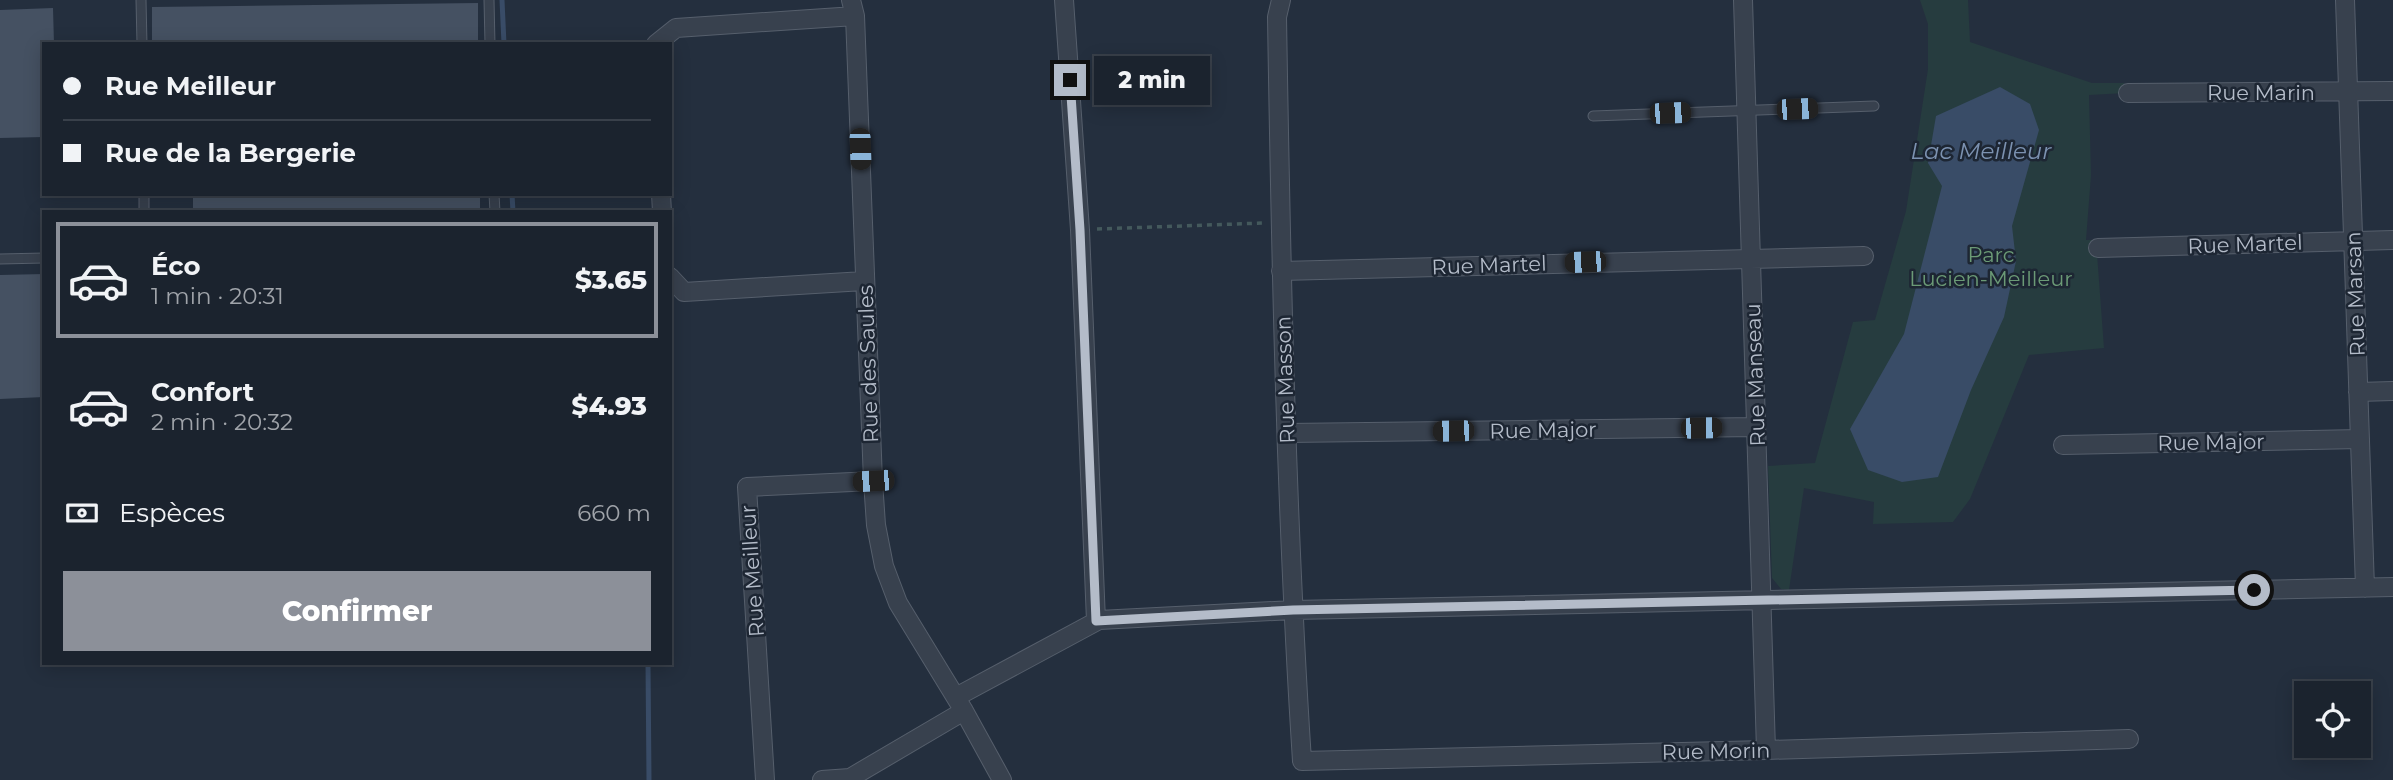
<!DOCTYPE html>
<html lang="fr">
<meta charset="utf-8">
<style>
:root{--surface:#1b232e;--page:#282f3a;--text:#f1f3f6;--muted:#a0a4aa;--line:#39404a;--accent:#8c9099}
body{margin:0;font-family:Montserrat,sans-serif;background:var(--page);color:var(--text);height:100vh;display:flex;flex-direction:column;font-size:26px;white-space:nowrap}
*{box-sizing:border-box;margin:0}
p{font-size:23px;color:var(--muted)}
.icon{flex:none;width:38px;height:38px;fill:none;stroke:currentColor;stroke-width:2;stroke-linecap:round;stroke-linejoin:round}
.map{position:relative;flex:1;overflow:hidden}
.drawer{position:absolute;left:42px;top:210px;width:630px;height:455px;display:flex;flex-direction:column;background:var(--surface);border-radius:0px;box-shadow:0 4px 18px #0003,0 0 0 2px var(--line)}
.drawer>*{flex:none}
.banner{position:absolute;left:42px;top:42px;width:630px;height:154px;border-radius:0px;box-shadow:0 4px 18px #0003,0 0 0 2px var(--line);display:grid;align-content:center;height:154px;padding:0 21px;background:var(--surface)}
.tools{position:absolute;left:2294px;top:681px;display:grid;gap:14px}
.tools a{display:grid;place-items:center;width:77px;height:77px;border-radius:0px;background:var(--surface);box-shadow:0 4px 18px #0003,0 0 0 2px var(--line);font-size:35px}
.end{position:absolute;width:32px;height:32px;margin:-16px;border:9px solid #b4bcc9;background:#111;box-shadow:0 0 0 4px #111}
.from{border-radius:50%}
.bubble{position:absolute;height:49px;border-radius:0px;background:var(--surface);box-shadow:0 4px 18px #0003,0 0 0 2px var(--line);font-size:23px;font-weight:800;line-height:49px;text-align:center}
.car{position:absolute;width:21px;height:42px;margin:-21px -10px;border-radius:9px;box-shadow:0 0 5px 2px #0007;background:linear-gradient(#222 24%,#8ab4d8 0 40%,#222 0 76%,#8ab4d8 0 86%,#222 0)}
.banner b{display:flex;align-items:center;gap:24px;height:66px;font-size:26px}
.banner b+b{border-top:2px solid var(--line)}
.banner i{width:18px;height:18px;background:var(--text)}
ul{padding:12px 0 0;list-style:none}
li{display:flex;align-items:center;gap:21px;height:116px;margin:0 14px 10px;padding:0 7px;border:4px solid transparent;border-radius:0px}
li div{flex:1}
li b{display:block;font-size:26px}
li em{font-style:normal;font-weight:800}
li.current{border-color:var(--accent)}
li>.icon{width:63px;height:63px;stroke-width:1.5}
.pay{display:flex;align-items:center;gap:18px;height:77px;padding:0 21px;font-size:26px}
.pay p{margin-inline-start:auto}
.primary-button{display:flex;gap:14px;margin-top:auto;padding:14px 21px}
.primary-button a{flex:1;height:80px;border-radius:0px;background:var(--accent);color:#fff;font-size:28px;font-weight:800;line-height:80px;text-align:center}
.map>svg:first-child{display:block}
.green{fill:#263c3f}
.water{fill:#394c67}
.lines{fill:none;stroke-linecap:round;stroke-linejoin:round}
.stream{stroke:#394c67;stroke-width:5}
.building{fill:#455162}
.service-casing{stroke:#565f6c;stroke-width:11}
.minor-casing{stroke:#565f6c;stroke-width:20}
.path{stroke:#44595c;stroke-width:3.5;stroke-dasharray:5 5;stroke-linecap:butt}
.service{stroke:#38414e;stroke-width:9}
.minor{stroke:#38414e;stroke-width:18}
.route{stroke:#b4bcc9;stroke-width:9}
.labels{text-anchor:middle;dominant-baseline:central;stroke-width:5;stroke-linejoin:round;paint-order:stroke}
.street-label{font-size:21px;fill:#b4bcc9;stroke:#1d2633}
.park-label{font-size:21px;fill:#6b9a76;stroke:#1d2633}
.water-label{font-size:23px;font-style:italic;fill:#7c92b1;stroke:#1d2633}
</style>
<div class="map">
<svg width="2393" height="780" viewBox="0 0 2393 780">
<rect width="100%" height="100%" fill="#242f3e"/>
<path class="green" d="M 1920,0 L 1968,0 L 1970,42 L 2092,83 L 2124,83 L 2125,93 L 2089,95 L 2091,175 L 2086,240 L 2096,240 L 2104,348 L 2029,355 L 1970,499 L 1953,522 L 1873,524 L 1874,502 L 1804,488 L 1789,590 L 1781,589 L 1772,578 L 1768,466 L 1815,463 L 1853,322 L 1875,320 L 1906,211 L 1928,69 L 1928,24 Z"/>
<path class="water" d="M 2000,87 L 2030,104 L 2039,130 L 2012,226 L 2016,261 L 2004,317 L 1971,390 L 1938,477 L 1902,482 L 1868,470 L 1850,429 L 1904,334 L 1942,186 L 1928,163 L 1936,116 Z"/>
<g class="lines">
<path class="stream" d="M 502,0 L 504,44
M 512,194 L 513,212
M 648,663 L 649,780"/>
</g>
<path class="building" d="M 478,3 L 478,44 L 152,44 L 152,7 Z
M 53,8 L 54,44 L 44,44 L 44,137 L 0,138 L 0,10 Z
M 193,194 L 480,194 L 480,212 L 193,212 Z
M 44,274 L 44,397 L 0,399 L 0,275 Z"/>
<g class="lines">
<g class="service-casing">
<path id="service" d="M 141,0 L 142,44
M 489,0 L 490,44
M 1593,116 L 1874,106
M 144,194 L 144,212
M 494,194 L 495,212
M 0,259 L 44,258"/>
</g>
<g class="minor-casing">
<path id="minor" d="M 851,0 L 855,16 L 873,481 L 876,525 L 884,566 L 898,603 L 964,711 L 1002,780
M 1064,0 L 1080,230 L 1096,621
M 1281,0 L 1277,17 C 1281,265 1286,513 1302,761 L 1766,750 L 2129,739
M 1743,0 L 1766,750
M 2345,0 L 2365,588
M 656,44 L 676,28 L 855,16
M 2128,93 L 2393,91
M 661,194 L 662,212
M 2098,248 L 2393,240
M 1281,271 L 1864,256
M 670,277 L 684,292 L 864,281
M 2358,392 L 2393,391
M 1288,433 L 1756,427
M 2063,445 L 2360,439
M 956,697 L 1099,620 L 1293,610 L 2393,587
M 765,780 L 747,487 L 873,481
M 822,780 L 850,778 L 964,711"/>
</g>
<path class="path" d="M 1097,229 L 1264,223"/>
<use href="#service" class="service"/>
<use href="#minor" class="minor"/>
</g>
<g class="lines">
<path class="route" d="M 1070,80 L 1080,230 L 1096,621 L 1293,610 L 2254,590"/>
</g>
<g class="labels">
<g class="street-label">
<text x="2261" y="92">Rue Marin</text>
<text transform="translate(2245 244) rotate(-2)">Rue Martel</text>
<text transform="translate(1489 265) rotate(-2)">Rue Martel</text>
<text transform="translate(2355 294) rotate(-92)">Rue Marsan</text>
<text transform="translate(868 364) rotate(-92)">Rue des Saules</text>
<text transform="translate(1755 375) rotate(-92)">Rue Manseau</text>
<text transform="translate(1285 380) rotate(-92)">Rue Masson</text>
<text transform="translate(1543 430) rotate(-1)">Rue Major</text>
<text transform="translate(2211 442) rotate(-1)">Rue Major</text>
<text transform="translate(752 571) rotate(-94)">Rue Meilleur</text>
<text transform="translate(1716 751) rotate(-1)">Rue Morin</text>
</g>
<g class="park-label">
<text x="1991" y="254">Parc<tspan x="1991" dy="24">Lucien-Meilleur</tspan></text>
</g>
<g class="water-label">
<text x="1981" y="151">Lac Meilleur</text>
</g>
</g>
</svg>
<div class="tools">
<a><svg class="icon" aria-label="locate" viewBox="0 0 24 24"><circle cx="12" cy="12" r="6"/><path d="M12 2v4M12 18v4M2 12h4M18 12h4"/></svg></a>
</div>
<i class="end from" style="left:2254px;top:590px"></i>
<i class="end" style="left:1070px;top:80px"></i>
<div class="bubble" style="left:1094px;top:56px;width:116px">2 min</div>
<i class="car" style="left:1797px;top:109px;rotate:88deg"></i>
<i class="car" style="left:1670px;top:113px;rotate:88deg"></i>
<i class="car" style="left:860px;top:149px;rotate:178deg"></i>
<i class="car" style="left:1585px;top:262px;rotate:268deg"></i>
<i class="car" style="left:1701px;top:428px;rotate:89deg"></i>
<i class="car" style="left:1453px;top:431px;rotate:269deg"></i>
<i class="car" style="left:873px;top:481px;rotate:267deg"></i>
<div class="banner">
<b><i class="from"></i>Rue Meilleur</b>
<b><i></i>Rue de la Bergerie</b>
</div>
<section class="drawer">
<ul>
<li class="current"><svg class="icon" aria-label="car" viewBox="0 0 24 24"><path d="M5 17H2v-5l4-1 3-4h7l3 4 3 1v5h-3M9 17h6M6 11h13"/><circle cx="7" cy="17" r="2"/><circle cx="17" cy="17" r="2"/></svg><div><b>Éco</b><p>1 min · 20:31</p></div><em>$3.65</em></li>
<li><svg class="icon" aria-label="car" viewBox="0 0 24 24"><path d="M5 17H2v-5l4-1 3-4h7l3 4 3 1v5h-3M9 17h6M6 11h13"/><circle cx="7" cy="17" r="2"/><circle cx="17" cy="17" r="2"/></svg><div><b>Confort</b><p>2 min · 20:32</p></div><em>$4.93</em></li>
</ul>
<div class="pay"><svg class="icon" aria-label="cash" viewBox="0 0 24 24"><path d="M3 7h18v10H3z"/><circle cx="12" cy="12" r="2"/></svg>Espèces<p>660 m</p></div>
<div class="primary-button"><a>Confirmer</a></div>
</section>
</div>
